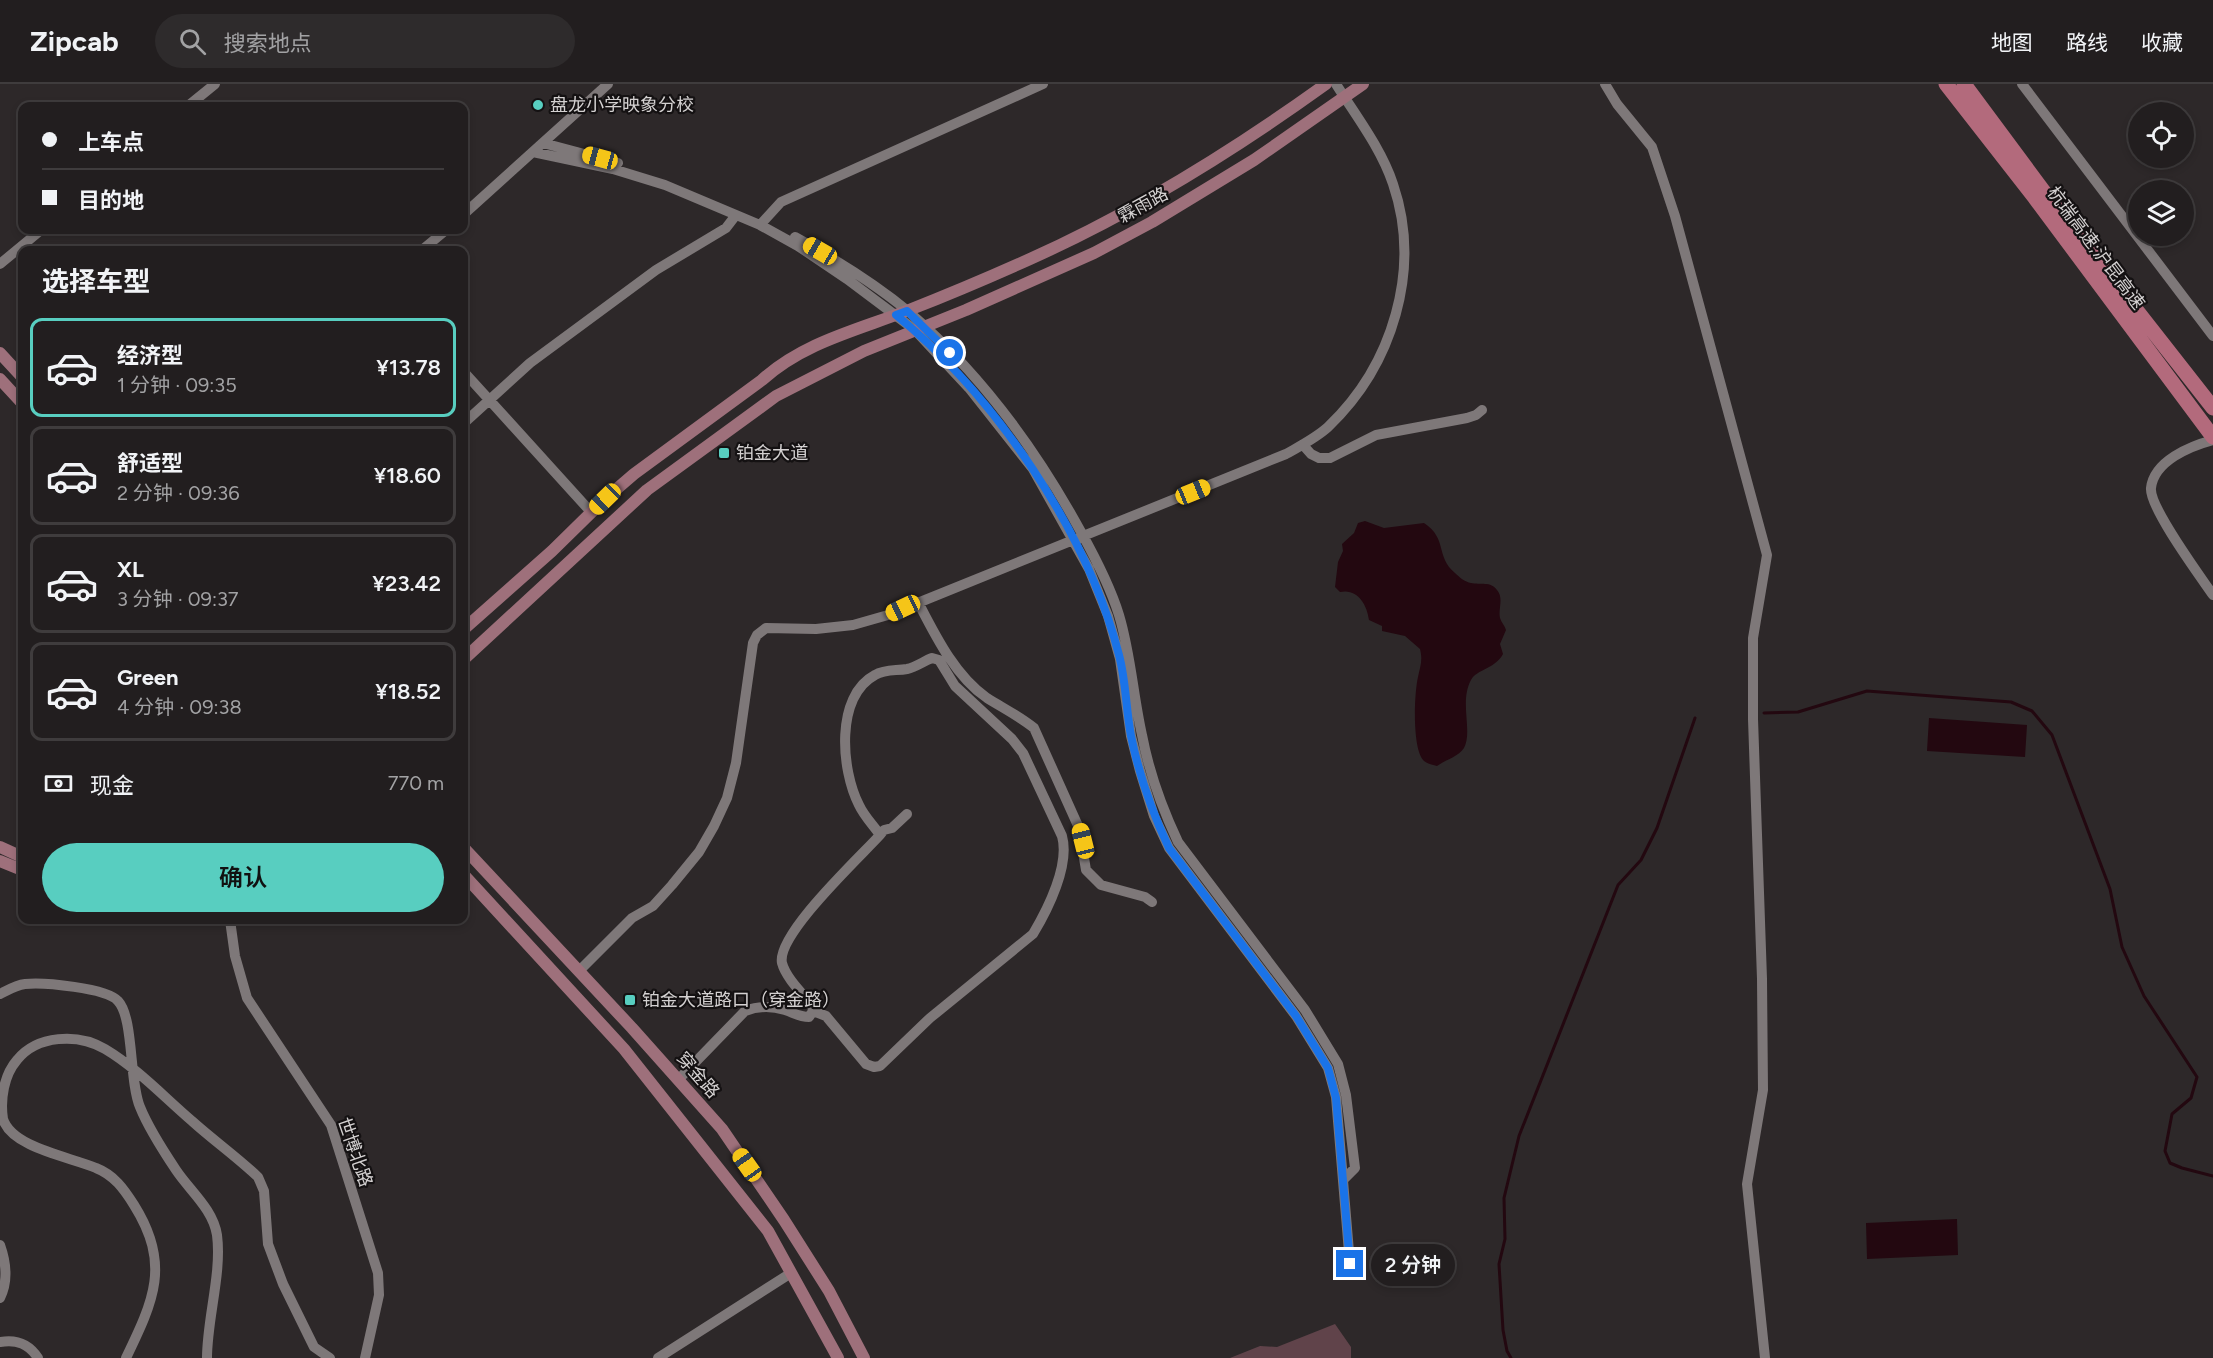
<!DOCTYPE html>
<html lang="zh">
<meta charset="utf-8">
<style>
:root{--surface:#221e1f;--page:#2e2b2c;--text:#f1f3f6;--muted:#a2a2a4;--line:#3f3c3d;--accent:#58cec0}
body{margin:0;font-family:Figtree,"Noto Sans SC",sans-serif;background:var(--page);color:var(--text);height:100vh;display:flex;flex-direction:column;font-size:22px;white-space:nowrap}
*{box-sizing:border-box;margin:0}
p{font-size:20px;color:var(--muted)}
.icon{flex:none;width:33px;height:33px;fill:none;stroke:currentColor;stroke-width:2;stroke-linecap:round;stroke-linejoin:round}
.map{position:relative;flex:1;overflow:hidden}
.side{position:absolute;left:18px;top:162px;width:450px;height:678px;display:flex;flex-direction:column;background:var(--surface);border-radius:12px;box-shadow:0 3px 9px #0003,0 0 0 2px var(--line)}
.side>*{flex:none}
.top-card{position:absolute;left:18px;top:18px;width:450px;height:132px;border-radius:12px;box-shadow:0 3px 9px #0003,0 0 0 2px var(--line);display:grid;align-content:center;height:132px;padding:0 24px;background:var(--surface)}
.fabs{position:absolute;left:2128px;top:18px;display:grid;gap:12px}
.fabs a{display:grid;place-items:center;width:66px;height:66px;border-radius:50%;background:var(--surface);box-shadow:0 3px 9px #0003,0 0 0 2px var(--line);font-size:30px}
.end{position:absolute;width:27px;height:27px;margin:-14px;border:8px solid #1a73e8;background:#fff;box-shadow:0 0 0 3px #fff}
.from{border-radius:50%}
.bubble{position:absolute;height:42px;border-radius:21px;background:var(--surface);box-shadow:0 3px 9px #0003,0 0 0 2px var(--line);font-size:20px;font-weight:600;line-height:42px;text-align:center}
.car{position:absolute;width:18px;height:36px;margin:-18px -9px;border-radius:8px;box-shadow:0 0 4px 2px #0007;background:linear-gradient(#f5c518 24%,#345 0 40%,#f5c518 0 76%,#345 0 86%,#f5c518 0)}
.top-card b{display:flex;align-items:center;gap:21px;height:57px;font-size:22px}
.top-card b+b{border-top:2px solid var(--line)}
.top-card i{width:15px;height:15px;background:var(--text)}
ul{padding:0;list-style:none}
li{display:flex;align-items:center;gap:18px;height:99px;margin:0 12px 9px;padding:0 12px;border:3px solid var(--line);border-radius:12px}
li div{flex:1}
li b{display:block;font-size:22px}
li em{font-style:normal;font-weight:600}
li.selected{border-color:var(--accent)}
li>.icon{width:54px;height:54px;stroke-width:1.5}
h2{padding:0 24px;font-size:27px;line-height:72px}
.pay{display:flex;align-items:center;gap:15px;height:66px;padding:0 24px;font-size:22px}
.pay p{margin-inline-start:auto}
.primary-button{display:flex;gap:12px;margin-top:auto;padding:12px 24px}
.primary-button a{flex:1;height:69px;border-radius:36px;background:var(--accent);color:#111;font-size:24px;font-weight:600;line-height:69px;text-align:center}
header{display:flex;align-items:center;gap:36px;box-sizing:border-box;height:84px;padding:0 30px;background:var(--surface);border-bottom:2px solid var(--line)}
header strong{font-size:28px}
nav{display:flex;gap:33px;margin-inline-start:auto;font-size:21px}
.search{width:420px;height:54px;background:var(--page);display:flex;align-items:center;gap:15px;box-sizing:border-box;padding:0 21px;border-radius:33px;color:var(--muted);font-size:22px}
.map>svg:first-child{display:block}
.green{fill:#60434a}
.water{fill:#230810}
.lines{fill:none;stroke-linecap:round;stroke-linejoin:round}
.stream{stroke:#230810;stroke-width:3}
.minor{stroke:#7e7879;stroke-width:10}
.major{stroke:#9e707b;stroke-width:12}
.highway{stroke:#b36a7c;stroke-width:15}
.route{stroke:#1a73e8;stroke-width:8}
.poi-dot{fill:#58cec0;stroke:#141112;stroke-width:2}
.labels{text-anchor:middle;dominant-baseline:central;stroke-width:4.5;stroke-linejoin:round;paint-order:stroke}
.poi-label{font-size:18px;fill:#d4d1d1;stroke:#141112;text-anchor:start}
.street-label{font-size:18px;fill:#d4d1d1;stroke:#141112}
</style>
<header>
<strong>Zipcab</strong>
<div class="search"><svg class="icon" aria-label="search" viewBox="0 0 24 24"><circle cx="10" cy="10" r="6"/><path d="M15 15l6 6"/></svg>搜索地点</div>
<nav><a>地图</a><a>路线</a><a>收藏</a></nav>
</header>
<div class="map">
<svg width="2213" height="1274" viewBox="0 0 2213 1274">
<rect width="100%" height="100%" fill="#2d2829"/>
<path class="green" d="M 1335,1240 L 1351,1263 L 1351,1274 L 1230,1274 L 1260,1262 L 1277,1263 Z"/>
<path class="water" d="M 1365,437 L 1384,444 L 1424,439 C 1448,455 1435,472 1455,489 C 1459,493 1465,498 1471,499 C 1480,501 1491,497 1497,506 C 1504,514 1498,525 1500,534 C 1501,538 1505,542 1506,546 L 1500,560 L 1503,570 C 1495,585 1477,585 1471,596 C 1459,618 1473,647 1464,664 C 1458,673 1445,676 1437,682 C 1433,681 1428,680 1424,677 C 1412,666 1414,610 1418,593 C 1420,583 1423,577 1420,565 L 1405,552 L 1382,547 L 1382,542 L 1369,536 C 1367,520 1357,504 1340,508 L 1335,503 L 1338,478 L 1343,467 L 1342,460 L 1354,449 L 1358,439 Z
M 1929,634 L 2027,641 L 2025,673 L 1927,667 Z
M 1957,1135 L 1958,1171 L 1867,1175 L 1866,1139 Z"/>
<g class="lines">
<path class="stream" d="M 1764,629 L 1798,628 L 1867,607 L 2011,618 L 2032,627 L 2052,651 L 2110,805 L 2122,863 L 2144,912 L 2197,993 L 2191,1014 L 2172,1030 L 2165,1067 L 2170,1079 L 2182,1084 L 2213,1092
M 1511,1274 L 1507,1267 L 1503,1246 L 1499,1180 L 1505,1155 L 1504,1114 L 1519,1052 L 1618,801 L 1641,776 L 1657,744 L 1695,634"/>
<path class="minor" d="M 1605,0 L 1617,20 L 1652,63 L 1675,132 L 1767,471 L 1753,554 L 1753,635 L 1762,895 L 1763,1006 L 1747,1100 L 1765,1274
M 2022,0 L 2213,252
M 188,22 L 215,0
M 543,59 L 618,79
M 533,68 L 613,85 L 665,101 L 760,141 L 798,162 L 847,195 L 915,246 L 969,304 L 1033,385 L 1089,485 L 1108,532 L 1120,575 L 1131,652 L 1140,687 L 1154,732 L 1169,764 L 1296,932 L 1328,984 L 1336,1013 L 1350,1180
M 464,130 L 608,0
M 760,141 L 781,118 L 1043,0
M 795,153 C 835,175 874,199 909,228 C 980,289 1037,367 1081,448 C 1096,475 1110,502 1119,531 C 1131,571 1133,611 1142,651 C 1149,688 1162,724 1178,758 L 1305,926 L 1338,980 L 1346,1011 L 1355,1084 L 1344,1095
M 422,166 L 446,146
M 0,180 L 41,146
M 464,288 L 591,428
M 464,339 L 530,279 L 656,186 L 726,144 L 736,131
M 2213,356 C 2190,362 2154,377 2151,404 C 2149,423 2200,492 2213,511
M 1303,361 L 1311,370 L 1319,374 L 1330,374 L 1376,351 L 1467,334 L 1476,331 L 1482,326
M 918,518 C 935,551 955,592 987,614 C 1003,624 1019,632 1034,644 L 1079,744 L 1086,786 L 1101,801 L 1145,813 L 1152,818
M 230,836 L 235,872 L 247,914 L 331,1041 L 378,1189 L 379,1211 L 365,1274
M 579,887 L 632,834 L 653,822 L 672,801 L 699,768 L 714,742 L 727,714 L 736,679 L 753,559 L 757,551 L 766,544 L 816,545 L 853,541 L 888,531 L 1286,370 C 1300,362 1316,354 1328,343 C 1393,281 1422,185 1393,100 C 1381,64 1356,32 1336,0
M 0,910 C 8,906 16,901 25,900 C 43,898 107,904 118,917 C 134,934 129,997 140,1023 C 148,1043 164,1068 176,1086 C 190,1107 213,1125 217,1151 C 222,1189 207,1235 207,1274
M 813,927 L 826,932 L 866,980 L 874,983 L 880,982 L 930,934 L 1033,850 C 1048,825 1070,781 1062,752 L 1023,669 L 1012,655 L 955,602 L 939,576 L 932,574 C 924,577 916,583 907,585 C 896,587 885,585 875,591 C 835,612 841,686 859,721 C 864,732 873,741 880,751
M 678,996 L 745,927 C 758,922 772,922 785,926 C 794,929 800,933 809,933 L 813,927 L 812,921 C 802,909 786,894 782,879 C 776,851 860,773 880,751 L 884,746 L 892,744 L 907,730
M 0,1161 C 6,1178 8,1198 0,1214
M 0,1258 C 17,1255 29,1260 38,1274
M 126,1274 C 154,1216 171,1180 134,1121 C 124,1105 114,1091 96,1084 C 71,1073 12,1064 3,1035 C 0,1015 4,991 17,976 C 37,951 78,949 105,965 C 137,984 164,1013 192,1037 C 213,1056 237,1073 258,1093 L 264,1107 L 268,1160 L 283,1200 L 314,1263 L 330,1274
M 658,1274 L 791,1189"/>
<path class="major" d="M 0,269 L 22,293
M 0,295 L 22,319
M 464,545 L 552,467 L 605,415 L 634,390 L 762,296 C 804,258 858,246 909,226 C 950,210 990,193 1030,175 C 1135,128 1233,67 1326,0
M 464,575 L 647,406 L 776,312 L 864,267 L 966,226 L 1094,169 L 1152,138 L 1254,76 L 1363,0
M 0,763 L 22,773
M 464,764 L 632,944 L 722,1045 L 784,1136 L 829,1207 L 864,1274
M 0,777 L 22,786
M 464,791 L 624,965 L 768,1147 L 838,1274"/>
<path class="highway" d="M 1946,0 L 2035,114 L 2213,353
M 1964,0 L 2047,112 L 2213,324"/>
</g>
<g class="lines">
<path class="route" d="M 950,269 L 907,227 L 896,231 C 995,312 1087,447 1119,571 C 1126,597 1126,626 1131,652 C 1139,691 1152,728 1169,764 L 1296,932 L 1328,984 L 1336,1014 L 1350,1180"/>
</g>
<g class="poi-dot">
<circle cx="538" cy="21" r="6"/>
<rect x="718" y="363" width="12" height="12" rx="3"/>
<rect x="624" y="910" width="12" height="12" rx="3"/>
</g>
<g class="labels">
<g class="poi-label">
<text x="550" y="21">盘龙小学映象分校</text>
<text x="736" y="369">铂金大道</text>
<text x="642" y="916">铂金大道路口（穿金路）</text>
</g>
<g class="street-label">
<text transform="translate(1143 121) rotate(-29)">霖雨路</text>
<text transform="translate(2096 164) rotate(53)">杭瑞高速;沪昆高速</text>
<text transform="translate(698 991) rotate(49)">穿金路</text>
<text transform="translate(355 1068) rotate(71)">世博北路</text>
</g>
</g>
</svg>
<div class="fabs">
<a><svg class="icon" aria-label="locate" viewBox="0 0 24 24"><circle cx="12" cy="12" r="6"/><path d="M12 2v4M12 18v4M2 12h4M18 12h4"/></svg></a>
<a><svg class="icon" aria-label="layers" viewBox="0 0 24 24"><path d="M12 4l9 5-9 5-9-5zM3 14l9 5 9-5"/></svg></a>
</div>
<i class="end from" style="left:950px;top:269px"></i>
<i class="end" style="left:1350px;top:1180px"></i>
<div class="bubble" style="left:1371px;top:1160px;width:84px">2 分钟</div>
<i class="car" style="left:600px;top:74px;rotate:285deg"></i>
<i class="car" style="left:820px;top:167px;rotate:300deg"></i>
<i class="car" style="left:1193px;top:408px;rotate:68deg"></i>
<i class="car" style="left:605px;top:415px;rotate:226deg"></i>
<i class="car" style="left:903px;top:524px;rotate:245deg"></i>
<i class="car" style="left:1083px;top:757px;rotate:346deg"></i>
<i class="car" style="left:747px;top:1081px;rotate:325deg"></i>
<div class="top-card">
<b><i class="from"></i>上车点</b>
<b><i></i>目的地</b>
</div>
<section class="side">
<h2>选择车型</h2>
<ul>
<li class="selected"><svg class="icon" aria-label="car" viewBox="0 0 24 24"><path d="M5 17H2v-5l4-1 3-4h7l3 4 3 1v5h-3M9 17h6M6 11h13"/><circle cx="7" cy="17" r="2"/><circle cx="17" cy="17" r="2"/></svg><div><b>经济型</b><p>1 分钟 · 09:35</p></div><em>¥13.78</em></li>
<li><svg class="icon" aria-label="car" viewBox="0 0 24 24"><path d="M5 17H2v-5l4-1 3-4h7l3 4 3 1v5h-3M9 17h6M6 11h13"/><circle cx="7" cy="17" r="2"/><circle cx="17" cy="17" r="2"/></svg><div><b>舒适型</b><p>2 分钟 · 09:36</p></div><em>¥18.60</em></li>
<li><svg class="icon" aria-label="car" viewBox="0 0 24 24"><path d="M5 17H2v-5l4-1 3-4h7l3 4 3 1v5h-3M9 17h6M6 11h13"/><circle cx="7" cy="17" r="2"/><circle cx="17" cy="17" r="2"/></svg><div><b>XL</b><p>3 分钟 · 09:37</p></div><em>¥23.42</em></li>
<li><svg class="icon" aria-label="car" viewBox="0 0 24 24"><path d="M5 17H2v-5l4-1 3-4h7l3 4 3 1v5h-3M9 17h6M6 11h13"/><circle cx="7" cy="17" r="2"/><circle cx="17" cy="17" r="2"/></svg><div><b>Green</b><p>4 分钟 · 09:38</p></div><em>¥18.52</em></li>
</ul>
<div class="pay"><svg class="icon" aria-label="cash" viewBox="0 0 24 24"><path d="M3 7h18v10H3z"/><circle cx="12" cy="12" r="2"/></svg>现金<p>770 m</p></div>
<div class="primary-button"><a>确认</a></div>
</section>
</div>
